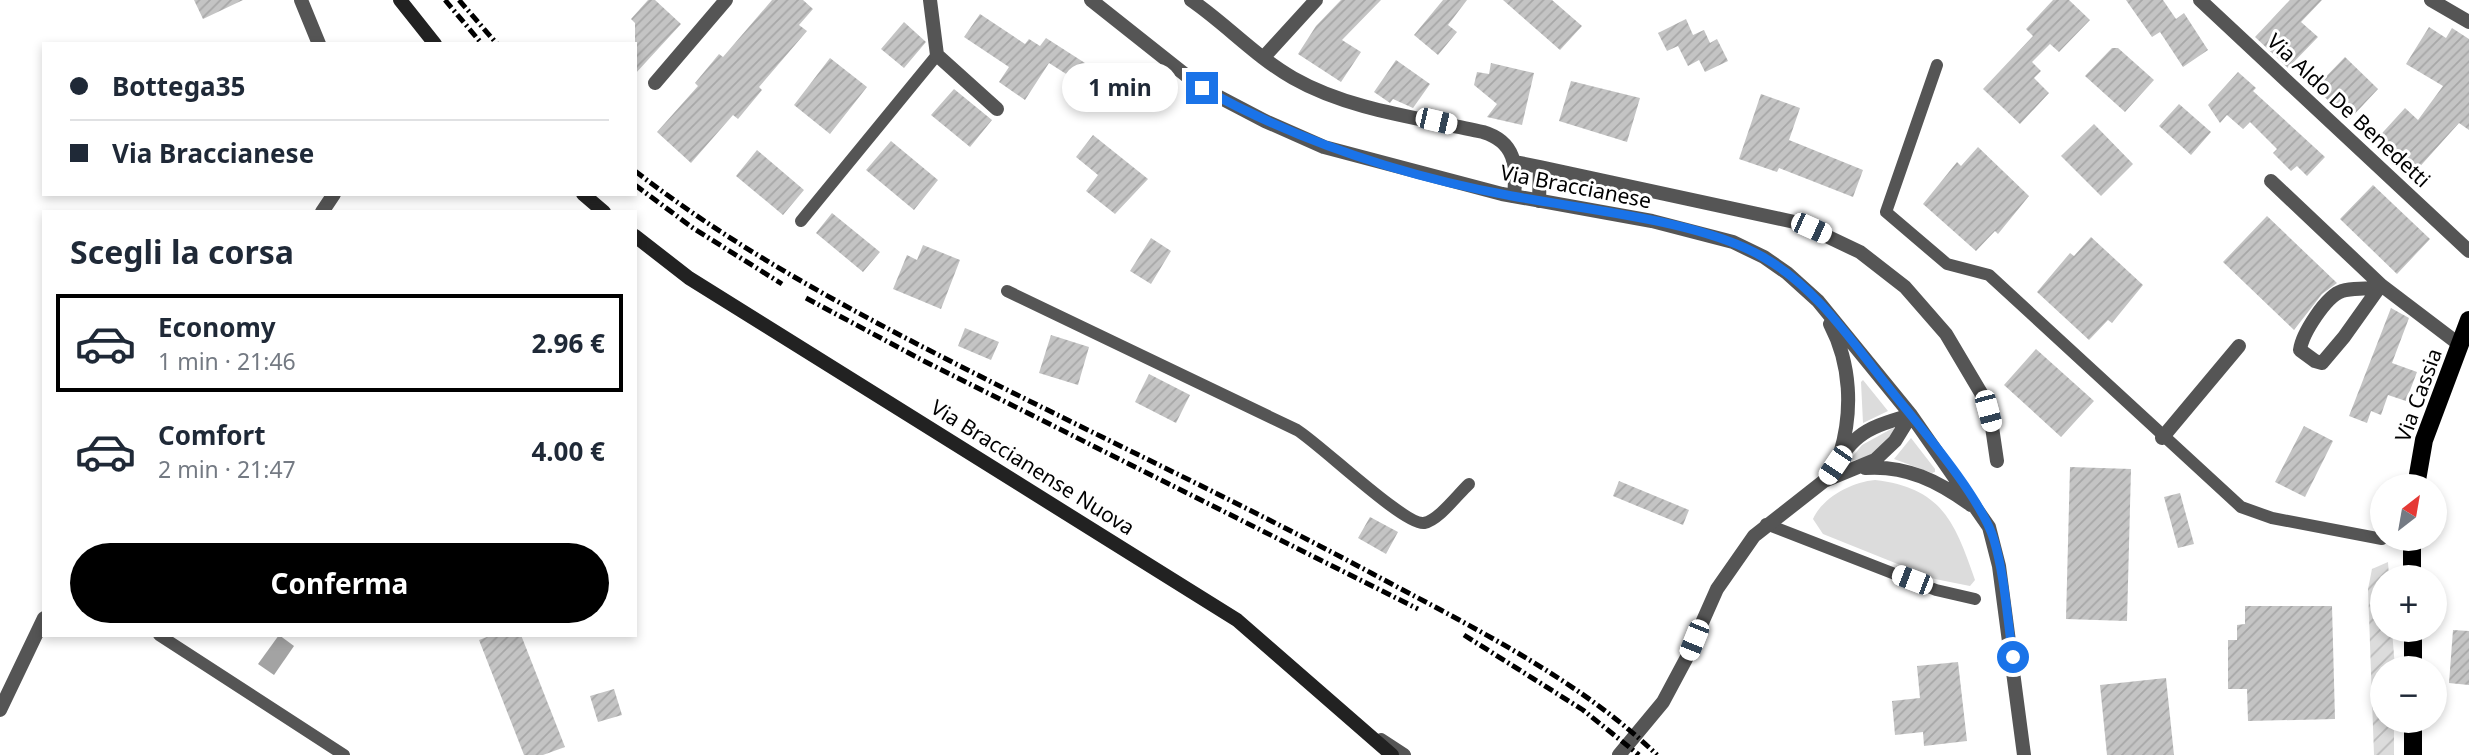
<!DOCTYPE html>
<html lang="it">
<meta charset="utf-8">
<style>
:root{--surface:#fff;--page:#f2f2f3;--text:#1f2937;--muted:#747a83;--line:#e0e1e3;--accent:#000}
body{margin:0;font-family:"Noto Sans",sans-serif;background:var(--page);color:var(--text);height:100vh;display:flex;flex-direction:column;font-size:26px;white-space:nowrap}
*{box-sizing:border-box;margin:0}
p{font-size:23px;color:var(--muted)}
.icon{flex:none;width:38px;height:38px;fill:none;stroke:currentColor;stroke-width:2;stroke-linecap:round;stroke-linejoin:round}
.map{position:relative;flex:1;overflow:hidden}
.drawer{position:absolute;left:42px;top:210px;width:595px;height:427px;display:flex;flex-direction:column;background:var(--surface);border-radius:0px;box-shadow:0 4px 10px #0003}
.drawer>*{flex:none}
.guide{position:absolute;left:42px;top:42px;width:595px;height:154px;border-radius:0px;box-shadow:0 4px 10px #0003;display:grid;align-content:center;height:154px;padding:0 28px;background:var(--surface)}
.needle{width:46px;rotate:31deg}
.tools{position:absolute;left:2370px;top:474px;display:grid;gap:14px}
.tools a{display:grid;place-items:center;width:77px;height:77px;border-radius:50%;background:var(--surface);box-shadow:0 4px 10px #0003;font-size:35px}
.end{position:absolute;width:32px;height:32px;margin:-16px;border:9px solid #1a73e8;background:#fff;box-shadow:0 0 0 4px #fff}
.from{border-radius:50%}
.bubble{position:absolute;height:49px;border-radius:24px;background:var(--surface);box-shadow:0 4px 10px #0003;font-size:23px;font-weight:700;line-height:49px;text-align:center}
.car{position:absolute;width:21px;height:42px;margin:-21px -10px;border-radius:9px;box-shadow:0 0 5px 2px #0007;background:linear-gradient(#fff 24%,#345 0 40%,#fff 0 76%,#345 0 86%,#fff 0)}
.guide b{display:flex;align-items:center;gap:24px;height:66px;font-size:26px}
.guide b+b{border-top:2px solid var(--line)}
.guide i{width:18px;height:18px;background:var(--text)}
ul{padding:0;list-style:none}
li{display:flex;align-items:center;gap:21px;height:98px;margin:0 14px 10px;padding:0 14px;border:4px solid transparent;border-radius:0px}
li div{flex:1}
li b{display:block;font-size:26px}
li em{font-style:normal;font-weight:700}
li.current{border-color:var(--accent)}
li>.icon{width:63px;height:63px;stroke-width:1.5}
h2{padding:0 28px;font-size:32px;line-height:84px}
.action{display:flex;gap:14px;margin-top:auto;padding:14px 28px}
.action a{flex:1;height:80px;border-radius:42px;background:var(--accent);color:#fff;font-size:28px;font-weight:700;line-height:80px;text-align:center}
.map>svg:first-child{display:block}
.grass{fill:#dcdcdc}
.garden{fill:url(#garden-furrows)}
.water{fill:#a3a3a3}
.building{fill:url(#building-hatch)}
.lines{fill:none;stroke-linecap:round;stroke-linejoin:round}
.service{stroke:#555;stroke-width:12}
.minor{stroke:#555;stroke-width:14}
.tertiary{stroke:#555;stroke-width:14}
.secondary{stroke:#222;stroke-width:14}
.primary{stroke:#000;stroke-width:18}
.rail{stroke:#000;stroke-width:5;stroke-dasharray:10 3.5 2 3.5;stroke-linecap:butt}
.route{stroke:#1a73e8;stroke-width:9}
.labels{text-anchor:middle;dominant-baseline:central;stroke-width:6;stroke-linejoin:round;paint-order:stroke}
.street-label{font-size:21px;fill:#000;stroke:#fff}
</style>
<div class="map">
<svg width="2469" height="755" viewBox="0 0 2469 755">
<defs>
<pattern id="garden-furrows" width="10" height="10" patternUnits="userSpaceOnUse" patternTransform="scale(1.75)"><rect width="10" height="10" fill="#dcdcdc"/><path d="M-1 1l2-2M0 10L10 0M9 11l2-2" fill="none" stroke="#bbb"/></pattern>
<pattern id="building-hatch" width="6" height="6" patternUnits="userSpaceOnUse" patternTransform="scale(1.75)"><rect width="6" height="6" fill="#c4c4c4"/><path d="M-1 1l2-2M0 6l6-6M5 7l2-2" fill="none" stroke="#a7a7a7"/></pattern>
</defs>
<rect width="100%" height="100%" fill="#fff"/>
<path class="grass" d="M 1863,380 L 1888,411 L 1863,423 L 1861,382 Z
M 1893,428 L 1896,429 L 1895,434 L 1867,458 L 1849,461 L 1862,445 Z
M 1911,438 L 1935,469 L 1935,472 L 1932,473 L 1894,459 Z
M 1875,480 C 1943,488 1955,523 1975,580 L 1970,586 L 1935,579 L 1823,534 L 1813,519 C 1823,497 1852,482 1875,480 Z"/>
<path class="garden" d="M 2388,562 L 2389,577 L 2382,578 L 2382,630 L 2392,630 L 2395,668 L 2382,668 L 2382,721 L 2394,721 L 2394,755 L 2374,755 L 2368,589 L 2372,569 Z"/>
<path class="water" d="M 279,635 L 294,646 L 274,675 L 258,664 Z"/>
<path class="building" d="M 194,0 L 243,0 L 203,19 Z
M 648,0 L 655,0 L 681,24 L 635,74 L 635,23 L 631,19 Z
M 772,0 L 803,0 L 813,9 L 799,25 L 807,31 L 759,87 L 762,90 L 738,119 L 733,115 L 691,163 L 657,132 L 698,86 L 695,83 L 719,54 L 723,57 Z
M 1341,0 L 1381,0 L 1342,40 L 1361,52 L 1341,82 L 1298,54 L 1316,26 Z
M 1443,0 L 1467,0 L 1448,25 L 1457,32 L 1438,55 L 1414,35 Z
M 1503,0 L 1552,0 L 1582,26 L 1560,50 Z
M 2053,0 L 2069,0 L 2090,20 L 2059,52 L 2050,44 L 2032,62 L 2041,71 L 2034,78 L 2049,93 L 2020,124 L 1983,89 L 2033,36 L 2026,29 Z
M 2126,0 L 2163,0 L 2176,19 L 2184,13 L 2208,50 L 2183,67 L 2160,32 L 2152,37 Z
M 2290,0 L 2322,0 L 2301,22 L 2318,37 L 2288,68 L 2255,37 Z
M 980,14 L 1025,44 L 1029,39 L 1040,46 L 1046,38 L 1085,63 L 1074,79 L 1049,63 L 1025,100 L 999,82 L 1009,67 L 964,37 Z
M 1686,19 L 1693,35 L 1704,30 L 1710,43 L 1717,39 L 1728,61 L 1705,72 L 1699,60 L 1688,66 L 1678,46 L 1667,51 L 1658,33 Z
M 904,22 L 926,42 L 904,68 L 881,49 Z
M 2429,27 L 2446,38 L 2452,28 L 2469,39 L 2469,130 L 2459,123 L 2415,172 L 2394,154 L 2391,157 L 2374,142 L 2405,108 L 2418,120 L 2443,86 L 2406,64 Z
M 2112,48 L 2118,48 L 2154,80 L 2125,112 L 2085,76 Z
M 2345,57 L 2378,89 L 2349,120 L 2315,88 Z
M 830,58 L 867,87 L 830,134 L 794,105 Z
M 1396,60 L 1430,84 L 1413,108 L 1393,99 L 1390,103 L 1374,92 Z
M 1491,63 L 1534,73 L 1522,125 L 1487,117 L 1497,104 L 1474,85 L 1477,72 L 1489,74 Z
M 2238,72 L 2256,88 L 2253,91 L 2325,157 L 2307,176 L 2297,166 L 2291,171 L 2273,153 L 2277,149 L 2250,122 L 2243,129 L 2227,115 L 2220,123 L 2208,105 Z
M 1571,81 L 1640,98 L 1627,142 L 1559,121 Z
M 954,89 L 992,120 L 970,147 L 931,115 Z
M 1761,94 L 1800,108 L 1789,140 L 1863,170 L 1853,197 L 1779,168 L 1777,172 L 1739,159 Z
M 2179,104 L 2211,132 L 2191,155 L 2159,126 Z
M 2094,124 L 2133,164 L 2101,196 L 2061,156 Z
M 1093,135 L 1148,179 L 1115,214 L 1086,191 L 1098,175 L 1076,157 Z
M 891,141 L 938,180 L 914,210 L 866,170 Z
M 1978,147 L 2029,196 L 1998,234 L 1995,231 L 1976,251 L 1923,204 L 1957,162 L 1961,166 Z
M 757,150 L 804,190 L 783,215 L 736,176 Z
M 2373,185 L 2430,239 L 2397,274 L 2340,219 Z
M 832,213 L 880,252 L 863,272 L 816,233 Z
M 2267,216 L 2337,283 L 2322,294 L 2294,330 L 2223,262 Z
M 2091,237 L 2143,285 L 2112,323 L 2108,320 L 2089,340 L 2037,292 L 2070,253 L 2074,256 Z
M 1151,238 L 1171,251 L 1151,284 L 1130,271 Z
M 923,245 L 960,260 L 941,309 L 893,289 L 907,255 L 917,260 Z
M 2391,308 L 2409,318 L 2392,363 L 2417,372 L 2406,401 L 2388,395 L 2381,415 L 2371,411 L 2367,423 L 2349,416 Z
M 965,328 L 999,342 L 991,360 L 958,346 Z
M 1051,335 L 1089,347 L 1078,385 L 1039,373 Z
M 2036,349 L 2094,401 L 2061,437 L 2004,385 Z
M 1149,374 L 1190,395 L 1176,423 L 1135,402 Z
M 2304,426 L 2333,441 L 2305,497 L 2275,482 Z
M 2070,467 L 2131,469 L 2127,621 L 2066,619 Z
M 1619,481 L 1689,510 L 1683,525 L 1613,496 Z
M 2180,493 L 2194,544 L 2178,548 L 2164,497 Z
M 1370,517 L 1398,532 L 1386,554 L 1358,538 Z
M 2245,606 L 2332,606 L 2335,719 L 2248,721 L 2247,689 L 2228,689 L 2228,640 L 2237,640 L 2237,625 L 2245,624 Z
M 2453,630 L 2469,631 L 2469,685 L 2449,683 Z
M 492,635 L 521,635 L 565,747 L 543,755 L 524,755 L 479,640 Z
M 1958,662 L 1967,741 L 1924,746 L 1923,732 L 1895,735 L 1892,701 L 1920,698 L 1917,666 Z
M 2166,678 L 2174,755 L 2107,755 L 2100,685 Z
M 614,689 L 622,715 L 598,722 L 590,696 Z"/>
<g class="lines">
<path class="service" d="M 1937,65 L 1886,212 L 1947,264 L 1989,275 L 2241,507 L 2272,518 L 2382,539
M 801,221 L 937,55
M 1007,291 L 1297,430 C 1321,445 1405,526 1424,523 C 1439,520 1458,494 1469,484
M 1766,524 L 1936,590 L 1975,599
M 159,635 L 344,755"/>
<path class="minor" d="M 301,0 L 319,44
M 930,0 L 937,55 L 997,109
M 1191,0 C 1226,24 1256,57 1293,78 C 1349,110 1420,118 1483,132 C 1516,142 1517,166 1514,196
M 2200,0 L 2469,251
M 2431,0 L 2469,22
M 1264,57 L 1316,0
M 655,83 L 726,0
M 1515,162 L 1540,167 L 1539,201
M 1540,167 L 1799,223 L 1860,252 L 1905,287 L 1946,334 L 1981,393 L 1992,427 L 1997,461
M 2271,181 L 2381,285 L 2460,345
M 322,212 L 334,194
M 2381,285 L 2344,337 L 2322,363 L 2315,361 L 2300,350 C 2302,334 2326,296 2342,291 C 2356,287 2368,291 2381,285 Z
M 2162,438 L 2239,346
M 0,710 L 44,618"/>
<path class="tertiary" d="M 1091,0 L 1202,88 L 1265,121 L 1324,147 L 1502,194 L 1652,221 L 1733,242 L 1764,257 L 1787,273 L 1818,301 L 1911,415 L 1989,527 L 1999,566 L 2024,755
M 1830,324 C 1851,364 1853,411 1840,454
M 1865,468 C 1906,465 1938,481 1971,505
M 1824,481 C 1854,436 1858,430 1911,415
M 1381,740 L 1404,755
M 1619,755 L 1663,702 L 1686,659 L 1717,589 L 1754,536 L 1824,481 L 1875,460 L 1895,441 L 1911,415"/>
<path class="secondary" d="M 400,0 L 435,44
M 583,194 L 604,212
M 635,236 L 689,278 L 1237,620 L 1392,755"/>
<path class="primary" d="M 2416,486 L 2424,440 L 2469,320
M 2412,578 L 2412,539
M 2413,630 L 2413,668
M 2413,755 L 2413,721"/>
<path class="rail" d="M 445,0 L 482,44
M 459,0 L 497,44
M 635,171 C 736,249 846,308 960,366 C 1097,436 1237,501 1373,574 C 1468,625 1579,679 1657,755
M 635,185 L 693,228 L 782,284
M 806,298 L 920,359 L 1418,609
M 1464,635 L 1583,710 L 1639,755"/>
</g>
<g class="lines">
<path class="route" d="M 1202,88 C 1299,142 1403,176 1512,196 C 1585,210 1700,220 1763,257 C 1818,288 1854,345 1893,393 C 1921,428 1982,499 1994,540 C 2005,577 2007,618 2013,657"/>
</g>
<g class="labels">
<g class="street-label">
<text transform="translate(2349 110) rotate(43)">Via Aldo De Benedetti</text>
<text transform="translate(1576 186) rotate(11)">Via Braccianese</text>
<text transform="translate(2418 395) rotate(-70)">Via Cassia</text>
<text transform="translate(1033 467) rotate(32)">Via Braccianense Nuova</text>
</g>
</g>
</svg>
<div class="tools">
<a><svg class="needle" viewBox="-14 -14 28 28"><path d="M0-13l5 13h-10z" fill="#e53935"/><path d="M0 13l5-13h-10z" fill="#747a83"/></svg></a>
<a>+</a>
<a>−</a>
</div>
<i class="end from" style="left:2013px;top:657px"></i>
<i class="end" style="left:1202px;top:88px"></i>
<div class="bubble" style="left:1062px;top:63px;width:116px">1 min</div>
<i class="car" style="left:1436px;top:121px;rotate:103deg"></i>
<i class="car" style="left:1811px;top:228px;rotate:114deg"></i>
<i class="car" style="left:1988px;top:411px;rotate:165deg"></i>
<i class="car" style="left:1835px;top:465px;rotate:214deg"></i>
<i class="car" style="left:1912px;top:580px;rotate:291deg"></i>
<i class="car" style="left:1694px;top:640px;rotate:202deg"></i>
<div class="guide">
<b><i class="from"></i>Bottega35</b>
<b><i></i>Via Braccianese</b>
</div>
<section class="drawer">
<h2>Scegli la corsa</h2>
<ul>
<li class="current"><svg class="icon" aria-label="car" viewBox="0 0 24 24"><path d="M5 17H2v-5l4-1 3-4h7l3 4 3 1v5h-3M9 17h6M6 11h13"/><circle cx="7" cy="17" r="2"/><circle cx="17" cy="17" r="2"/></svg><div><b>Economy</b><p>1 min · 21:46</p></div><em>2.96 €</em></li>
<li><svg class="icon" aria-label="car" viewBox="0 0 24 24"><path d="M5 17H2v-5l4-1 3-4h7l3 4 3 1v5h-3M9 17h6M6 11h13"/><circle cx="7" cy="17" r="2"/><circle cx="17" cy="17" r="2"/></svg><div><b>Comfort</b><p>2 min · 21:47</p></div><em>4.00 €</em></li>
</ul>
<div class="action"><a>Conferma</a></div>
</section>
</div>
